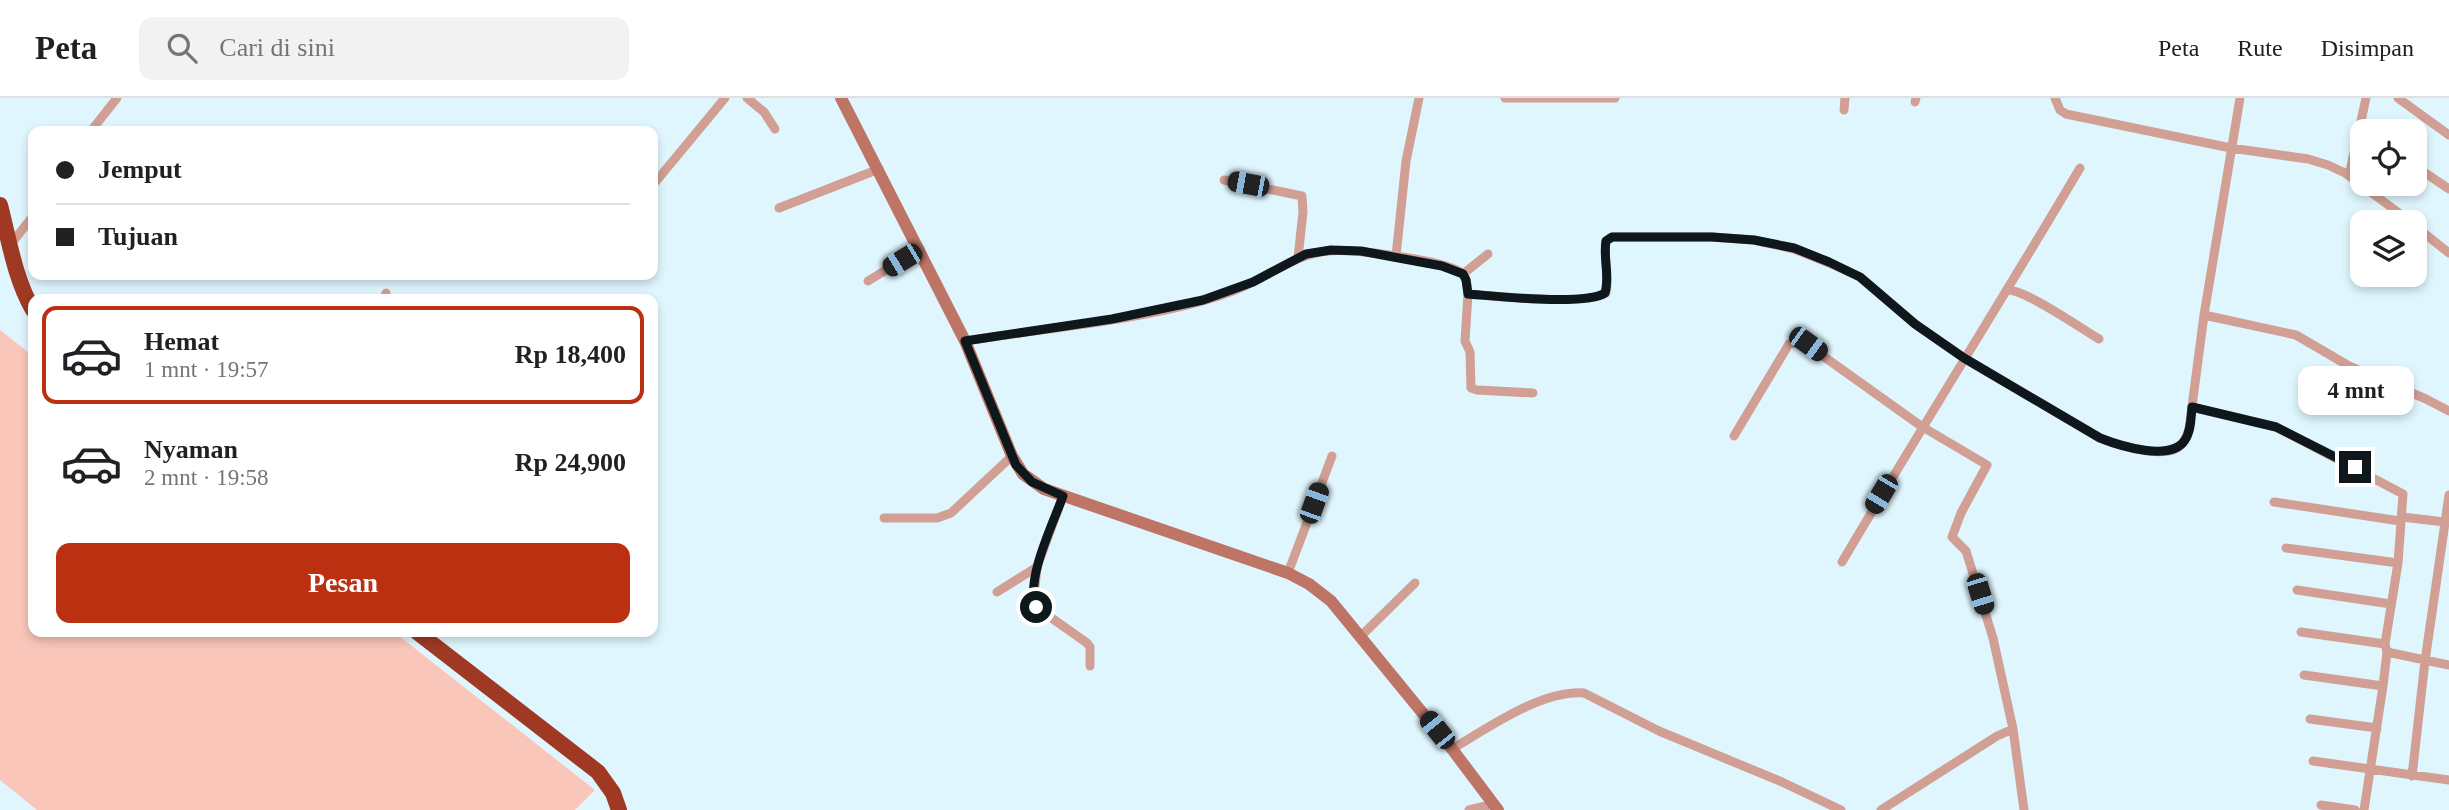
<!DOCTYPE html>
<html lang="id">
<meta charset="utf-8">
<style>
:root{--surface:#fff;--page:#f2f2f2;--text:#202124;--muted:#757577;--line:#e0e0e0;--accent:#bb3011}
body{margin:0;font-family:"Times New Roman",serif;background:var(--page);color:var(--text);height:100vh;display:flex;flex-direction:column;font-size:26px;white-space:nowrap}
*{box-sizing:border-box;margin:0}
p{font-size:23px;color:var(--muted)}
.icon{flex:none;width:38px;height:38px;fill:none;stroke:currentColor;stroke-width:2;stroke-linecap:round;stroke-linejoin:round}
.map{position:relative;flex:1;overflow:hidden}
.sheet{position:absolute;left:28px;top:196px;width:630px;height:343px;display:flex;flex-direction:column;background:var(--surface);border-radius:14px;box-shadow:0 4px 10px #0003}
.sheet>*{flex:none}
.banner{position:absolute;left:28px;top:28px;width:630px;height:154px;border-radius:14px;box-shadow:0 4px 10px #0003;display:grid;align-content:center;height:154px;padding:0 28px;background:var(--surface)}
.tools{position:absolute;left:2350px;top:21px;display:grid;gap:14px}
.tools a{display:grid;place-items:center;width:77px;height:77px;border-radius:14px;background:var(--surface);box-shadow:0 4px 10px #0003;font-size:35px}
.end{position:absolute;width:32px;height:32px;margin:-16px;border:9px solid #0e171b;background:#fff;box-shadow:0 0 0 4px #fff}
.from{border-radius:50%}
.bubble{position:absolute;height:49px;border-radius:14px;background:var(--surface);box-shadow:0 4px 10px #0003;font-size:23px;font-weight:800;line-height:49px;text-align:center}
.car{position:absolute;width:21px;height:42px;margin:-21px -10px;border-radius:9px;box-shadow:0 0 5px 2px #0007;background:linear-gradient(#222 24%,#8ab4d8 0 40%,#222 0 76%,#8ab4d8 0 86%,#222 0)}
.banner b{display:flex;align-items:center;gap:24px;height:66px;font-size:26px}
.banner b+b{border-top:2px solid var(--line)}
.banner i{width:18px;height:18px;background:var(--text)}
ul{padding:12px 0 0;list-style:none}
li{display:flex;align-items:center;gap:21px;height:98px;margin:0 14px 10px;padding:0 14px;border:4px solid transparent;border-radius:14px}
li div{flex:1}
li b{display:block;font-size:26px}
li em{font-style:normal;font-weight:800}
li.active{border-color:var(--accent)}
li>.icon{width:63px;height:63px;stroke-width:1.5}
.primary-button{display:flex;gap:14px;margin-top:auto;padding:14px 28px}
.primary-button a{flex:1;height:80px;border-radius:14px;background:var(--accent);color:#fff;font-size:28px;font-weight:800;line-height:80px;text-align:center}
header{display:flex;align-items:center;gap:42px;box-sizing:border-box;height:98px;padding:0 35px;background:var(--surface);border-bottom:2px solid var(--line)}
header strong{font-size:33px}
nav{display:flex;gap:38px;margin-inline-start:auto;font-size:24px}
.search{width:490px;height:63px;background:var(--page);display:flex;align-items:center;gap:18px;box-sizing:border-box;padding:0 24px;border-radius:14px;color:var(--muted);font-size:26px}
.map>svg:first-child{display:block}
.green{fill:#fac6ba}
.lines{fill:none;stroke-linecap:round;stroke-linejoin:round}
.street{stroke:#d19f93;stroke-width:9}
.secondary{stroke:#be7565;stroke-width:12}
.highway{stroke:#9f3924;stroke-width:16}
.route{stroke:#0e171b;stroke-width:9}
</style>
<header>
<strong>Peta</strong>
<div class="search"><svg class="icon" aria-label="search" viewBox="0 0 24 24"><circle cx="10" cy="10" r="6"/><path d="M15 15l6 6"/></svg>Cari di sini</div>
<nav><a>Peta</a><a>Rute</a><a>Disimpan</a></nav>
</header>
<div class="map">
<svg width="2449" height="712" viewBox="0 0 2449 712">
<rect width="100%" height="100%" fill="#e0f6fe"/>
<path class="green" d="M 0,232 L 33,258 L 33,534 L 394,534 L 595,692 L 575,712 L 37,712 L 0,682 Z"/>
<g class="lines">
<path class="street" d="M 747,0 L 764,14 L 775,31
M 1505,0 L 1615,0
M 2055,0 L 2060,12 L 2066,16 L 2231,50 L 2308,61 L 2328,67 L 2345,75 L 2411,124
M 2398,0 L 2449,37
M 1915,4 L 1916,0
M 1844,12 L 1845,0
M 91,33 L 117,0
M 2415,68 L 2449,91
M 2349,78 L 2366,0
M 1224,82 L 1302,98 L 1303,114 L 1298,160
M 653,87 L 725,0
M 779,110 L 879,71
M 2415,128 L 2449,155
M 11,146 L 33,118
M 1396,158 L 1406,63 L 1419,0
M 1463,176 L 1488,156
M 868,183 L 920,151
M 2007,192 C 2023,190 2082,231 2099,241
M 1468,196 L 1465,243 L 1470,254 L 1471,290 L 1477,292 L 1533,295
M 384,201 L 386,195
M 2204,217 L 2296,237 L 2349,268 L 2426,301 L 2449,313
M 965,243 C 1044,230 1130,224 1206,202 C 1223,197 1240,191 1255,183 C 1280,170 1300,156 1328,153 C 1350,150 1448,162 1463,176 C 1468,181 1467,190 1468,196 C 1496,198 1585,208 1606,195 C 1610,178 1603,161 1606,143 L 1612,139 L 1711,139 L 1754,142 L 1794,151 L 1829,165 L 1860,179 L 1915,226 L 1964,260 L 2100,340 C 2119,347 2159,360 2177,350 C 2184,346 2187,338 2189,331 L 2204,217 L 2240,0
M 2192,309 L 2276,329 L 2403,396 L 2398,465 L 2385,546 L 2387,554 L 2383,588 L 2364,712
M 1734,338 L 1789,246 L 1802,243 L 1921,328 L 1987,367 L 1961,415 L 1952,439 L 1966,453 L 1993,540 L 2013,631 L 2024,712
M 2274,404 L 2400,423
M 2402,419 L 2445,424
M 884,420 L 937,420 L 951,415 L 1012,358
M 2286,450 L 2398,465
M 1842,464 C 1920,332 2002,202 2080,70
M 1037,469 L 1034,499 L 1036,509 L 1087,545 L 1090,549 L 1090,568
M 1288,475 L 1332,358
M 2297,492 L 2391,506
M 997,494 L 1037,469 L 1063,398
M 2301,534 L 2385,546
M 1361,538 L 1415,485
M 2387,554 L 2449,567
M 2304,577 L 2383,588
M 2310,621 L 2377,630
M 1452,651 C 1488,630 1541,592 1584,595 L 1659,633 L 1782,684 L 1841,712
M 2313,663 L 2449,682
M 2412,678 L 2425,563 L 2449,397
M 2321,707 L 2355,712
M 1469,712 L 1494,706
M 1881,712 L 1997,638 L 2013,631"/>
<path class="secondary" d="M 841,0 L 965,243 L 1012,358 L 1023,376 L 1044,391 L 1288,475 L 1309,486 L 1331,503 L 1452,651 L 1498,712"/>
<path class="highway" d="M 0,107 C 9,142 15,181 33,212
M 417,534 L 598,674 L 613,695 L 619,712"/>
</g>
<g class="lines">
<path class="route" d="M 1036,509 C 1025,482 1053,426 1063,398 L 1032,384 L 1016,367 L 965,243 L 1112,221 L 1203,202 L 1253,184 L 1306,156 L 1331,152 L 1361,153 L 1442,168 L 1463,176 L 1466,182 L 1468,196 C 1495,198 1585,208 1605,195 C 1610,178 1603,160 1606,143 L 1612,139 L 1712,139 L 1754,142 L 1794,150 L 1829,164 L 1860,179 L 1915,226 L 1964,260 L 2100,340 C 2120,348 2171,364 2185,342 C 2191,333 2191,320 2192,309 L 2276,329 L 2355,369"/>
</g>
</svg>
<div class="tools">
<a><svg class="icon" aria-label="locate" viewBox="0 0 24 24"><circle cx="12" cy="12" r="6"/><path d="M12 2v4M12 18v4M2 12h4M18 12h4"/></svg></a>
<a><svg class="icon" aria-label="layers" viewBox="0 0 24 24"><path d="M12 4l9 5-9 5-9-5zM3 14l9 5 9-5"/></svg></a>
</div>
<i class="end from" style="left:1036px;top:509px"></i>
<i class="end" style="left:2355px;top:369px"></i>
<div class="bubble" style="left:2298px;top:268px;width:116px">4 mnt</div>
<i class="car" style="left:1248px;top:86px;rotate:281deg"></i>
<i class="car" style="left:902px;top:162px;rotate:239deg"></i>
<i class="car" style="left:1808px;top:246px;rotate:126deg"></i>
<i class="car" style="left:1881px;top:396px;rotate:211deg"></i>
<i class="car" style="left:1314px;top:405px;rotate:20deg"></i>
<i class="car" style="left:1980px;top:496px;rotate:163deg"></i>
<i class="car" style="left:1437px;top:632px;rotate:321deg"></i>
<div class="banner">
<b><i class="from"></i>Jemput</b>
<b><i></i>Tujuan</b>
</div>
<section class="sheet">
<ul>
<li class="active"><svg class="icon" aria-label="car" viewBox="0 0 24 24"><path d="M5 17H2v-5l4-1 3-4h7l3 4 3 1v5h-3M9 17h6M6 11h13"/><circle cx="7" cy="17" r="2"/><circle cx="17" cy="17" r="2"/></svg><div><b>Hemat</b><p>1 mnt · 19:57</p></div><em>Rp 18,400</em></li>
<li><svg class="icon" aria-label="car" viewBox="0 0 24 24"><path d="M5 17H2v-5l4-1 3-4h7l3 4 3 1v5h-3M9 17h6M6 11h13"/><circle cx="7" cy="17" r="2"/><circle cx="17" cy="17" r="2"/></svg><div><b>Nyaman</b><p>2 mnt · 19:58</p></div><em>Rp 24,900</em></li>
</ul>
<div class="primary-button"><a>Pesan</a></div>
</section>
</div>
